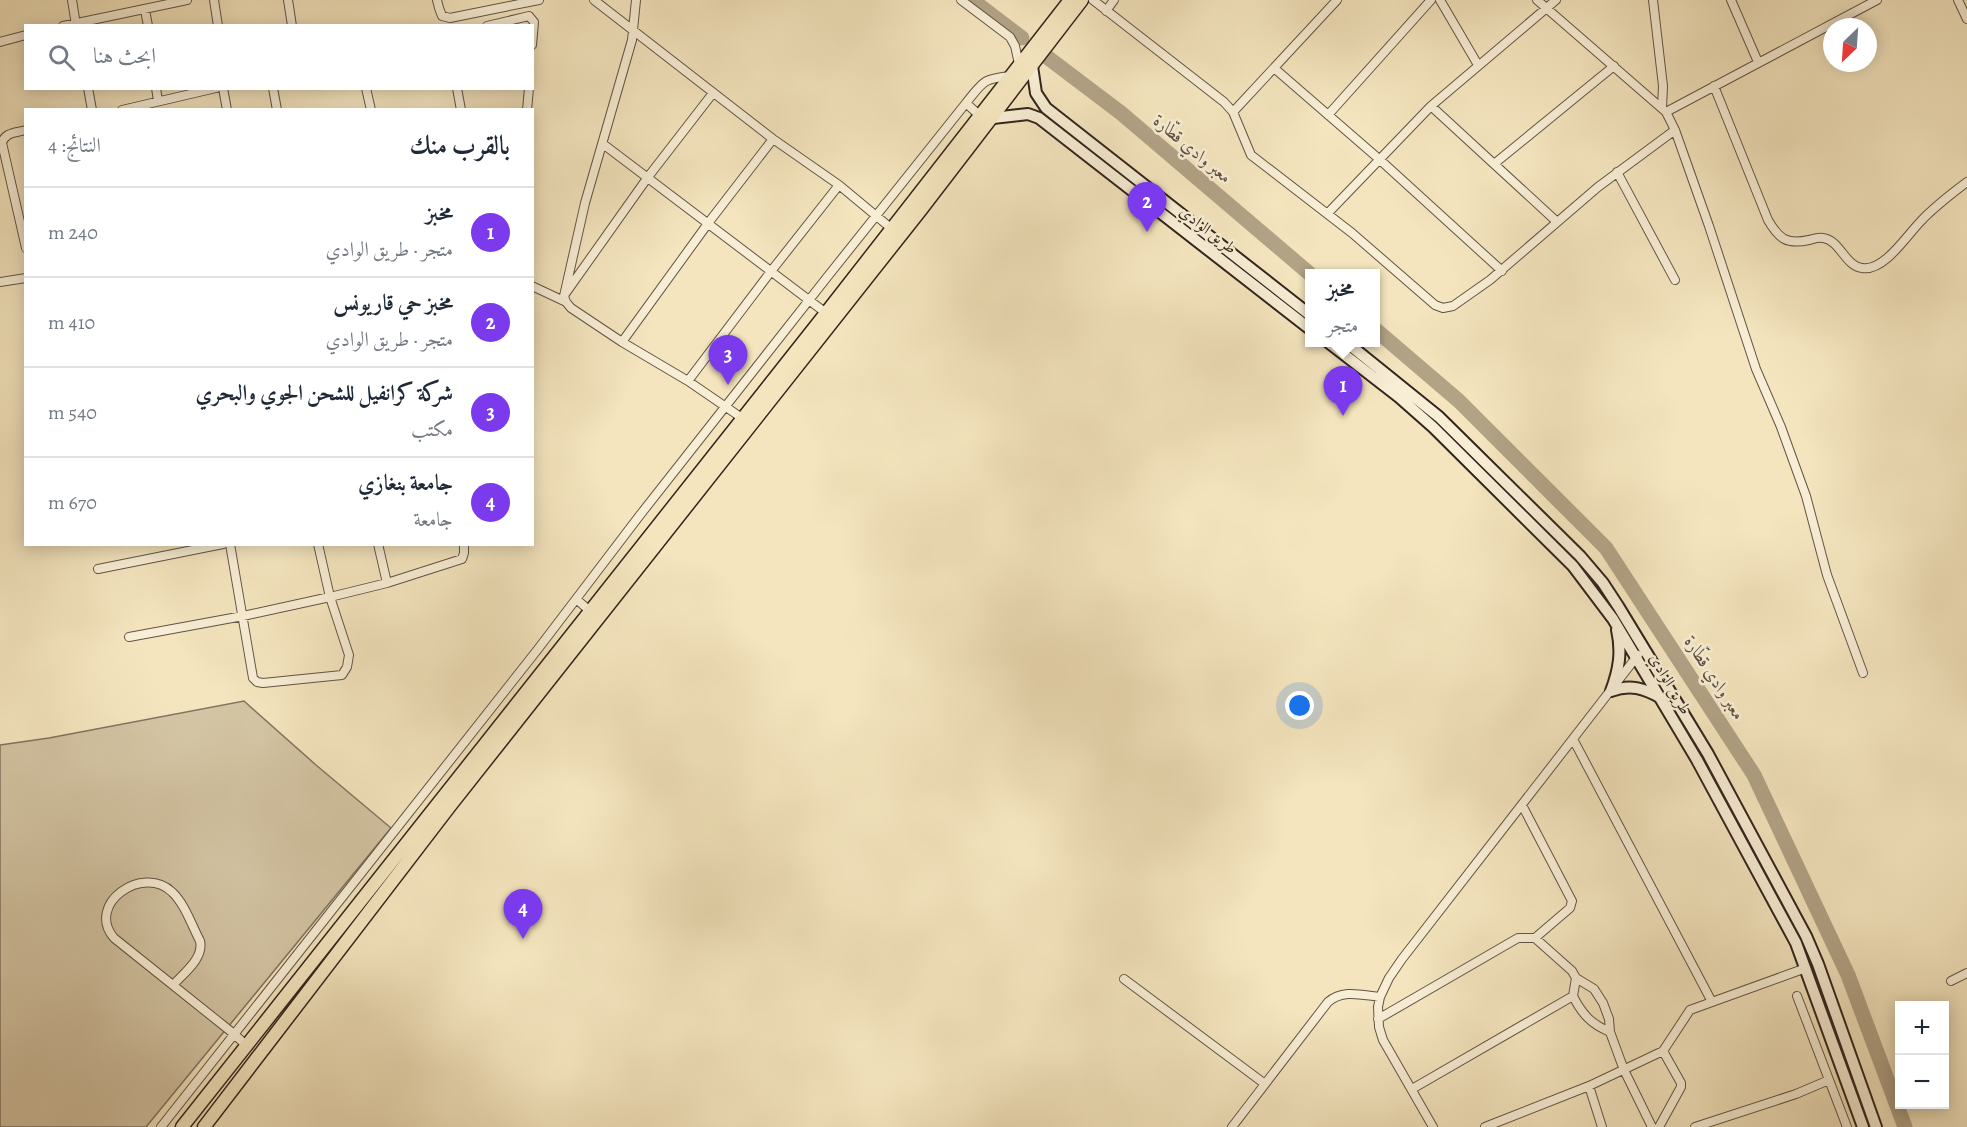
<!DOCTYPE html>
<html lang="ar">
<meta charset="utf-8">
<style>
body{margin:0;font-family:Alegreya,Amiri,serif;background:#f6f6f7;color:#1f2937;direction:rtl}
.controls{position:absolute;right:18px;bottom:18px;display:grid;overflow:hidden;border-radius:0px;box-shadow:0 3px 15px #0003}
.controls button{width:54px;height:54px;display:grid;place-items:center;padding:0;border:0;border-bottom:2px solid #e0e1e3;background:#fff;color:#1f2937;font:30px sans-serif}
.compass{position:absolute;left:1823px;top:18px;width:54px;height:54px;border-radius:50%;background:#fff;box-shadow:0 3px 15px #0003;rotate:205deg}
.you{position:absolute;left:1300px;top:706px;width:21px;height:21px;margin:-15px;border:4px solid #fff;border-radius:50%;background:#1a73e8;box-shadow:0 0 0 9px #1a73e833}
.badge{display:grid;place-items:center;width:39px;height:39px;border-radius:50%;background:#7c3aed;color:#fff;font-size:20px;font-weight:700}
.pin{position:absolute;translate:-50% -50px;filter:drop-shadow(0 2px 3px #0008)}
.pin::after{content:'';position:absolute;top:32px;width:21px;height:18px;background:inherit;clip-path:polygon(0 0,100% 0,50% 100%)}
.popup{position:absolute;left:1305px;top:269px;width:75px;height:78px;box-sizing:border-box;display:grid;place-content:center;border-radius:0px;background:#fff;filter:drop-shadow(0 2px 4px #0005);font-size:20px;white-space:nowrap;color:#747a83}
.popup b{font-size:22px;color:#1f2937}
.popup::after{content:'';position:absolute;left:50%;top:100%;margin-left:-12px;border:12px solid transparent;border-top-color:#fff}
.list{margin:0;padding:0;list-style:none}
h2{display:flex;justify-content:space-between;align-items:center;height:78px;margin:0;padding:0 24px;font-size:26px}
h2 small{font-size:20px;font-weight:400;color:#747a83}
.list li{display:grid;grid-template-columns:39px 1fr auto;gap:18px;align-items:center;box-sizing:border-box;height:90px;padding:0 24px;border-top:2px solid #e0e1e3}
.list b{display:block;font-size:22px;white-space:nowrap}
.list p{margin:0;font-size:20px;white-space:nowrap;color:#747a83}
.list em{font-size:20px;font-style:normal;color:#747a83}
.icon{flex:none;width:33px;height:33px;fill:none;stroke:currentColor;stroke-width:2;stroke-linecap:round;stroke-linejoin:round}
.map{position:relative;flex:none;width:1967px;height:1127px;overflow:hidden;direction:ltr}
.search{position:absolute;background:#fff;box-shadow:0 3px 15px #0003;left:24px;top:24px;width:510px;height:66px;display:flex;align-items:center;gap:15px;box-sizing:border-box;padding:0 21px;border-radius:0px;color:#747a83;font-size:22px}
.panel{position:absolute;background:#fff;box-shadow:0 3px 15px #0003;left:24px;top:108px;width:510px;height:438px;border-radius:0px;direction:rtl}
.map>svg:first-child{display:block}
</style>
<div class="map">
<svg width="1967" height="1127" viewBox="0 0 1967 1127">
<rect width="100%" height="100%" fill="#f4e5be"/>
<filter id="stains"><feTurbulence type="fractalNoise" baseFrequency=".00333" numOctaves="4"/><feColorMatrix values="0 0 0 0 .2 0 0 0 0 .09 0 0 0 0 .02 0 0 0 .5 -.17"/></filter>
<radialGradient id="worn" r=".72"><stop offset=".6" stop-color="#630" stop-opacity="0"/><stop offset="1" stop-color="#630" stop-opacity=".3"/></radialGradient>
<!-- grass -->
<path fill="#d3c4a3" stroke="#827460" stroke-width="1.5" d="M 244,701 L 316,765 L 391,828 L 146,1127 L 0,1127 L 0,745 L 49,738 Z"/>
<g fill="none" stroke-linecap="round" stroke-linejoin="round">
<!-- river -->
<path stroke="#b2a387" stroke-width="15" d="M 972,0 L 1022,38
M 1047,57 L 1121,113 L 1310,274
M 1376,330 L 1459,401 L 1606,548 L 1754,775 L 1848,975 L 1905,1127"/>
<!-- minor casing -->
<g stroke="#625445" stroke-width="10">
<path id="minor" d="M 72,0 L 76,25
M 214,0 L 218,26
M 288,0 L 292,26
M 437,0 L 439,8 L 442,16 L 450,18 L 539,0
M 594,0 L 773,139 L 839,185 L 892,229
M 636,0 L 632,40 L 585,203 L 564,296 L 566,302 L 571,308 L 622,342 L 688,381 L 742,418
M 961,0 L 1010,37 L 1015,46 L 1019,64
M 1093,0 L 1224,102 L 1233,112 L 1251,155 L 1352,233 L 1435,305 L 1443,308 L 1453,306 L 1490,280 L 1598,187 L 1675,130
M 1440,0 L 1478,65
M 1537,0 L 1666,112 L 1877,0
M 1653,0 L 1663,86 L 1662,108
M 1731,0 L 1758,62
M 1958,0 L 1967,19
M 145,10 L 148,26
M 1106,11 L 1114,0
M 63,26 L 187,0
M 487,26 L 529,16 L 534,22 L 532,45
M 0,42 L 26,35
M 1274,68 L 1379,159 L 1502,271
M 1714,86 L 1768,220 C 1779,239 1787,245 1809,240 C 1813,239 1818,237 1823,238 C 1840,240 1845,266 1862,268 C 1884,272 1907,235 1921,221 C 1935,206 1951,194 1967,182
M 88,88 L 92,110
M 156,88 L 158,101
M 223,88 L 227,110
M 273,88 L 277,110
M 366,88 L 371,110
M 457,88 L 461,110
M 966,103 L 979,115
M 1431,106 L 1556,221
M 122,110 L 216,88
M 527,110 L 529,88
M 1233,112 L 1337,0
M 1666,112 L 1675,130 L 1709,226 L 1756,369 L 1781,427 L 1806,496 L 1827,575 L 1863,673
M 1328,115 L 1431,0
M 26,130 C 16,133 5,132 2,143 L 26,248
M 603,144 L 826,313
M 1494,164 L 1614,66
M 1617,172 L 1675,280
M 1328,213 L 1431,106 L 1556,0
M 0,282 L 26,278
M 532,286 L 566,302
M 565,294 L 648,177 L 713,93
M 622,342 L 709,222 L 773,139
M 688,381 L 772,270 L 839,185
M 230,544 L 253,678 L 257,682 L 263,683 L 342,675 L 347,667 L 349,655 L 330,597 L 318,544
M 378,544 L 387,583
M 98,569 L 223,544
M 576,599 L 590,611
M 129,637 L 243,616 L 330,597 L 387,583 L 462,559 L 464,553 L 464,544
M 1573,739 L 1712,1002 L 1806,968
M 1522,805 L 1572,901 L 1570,908 L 1535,938
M 1124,979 L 1265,1084
M 1951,981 L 1967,973
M 173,985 C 184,973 204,958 200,941 C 192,926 185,904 172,892 C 143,864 85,904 114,938 L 234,1034 L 247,1046
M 1573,996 C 1582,1014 1591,1024 1610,1032
M 1797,996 L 1847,1127
M 1378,1019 L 1518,938 L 1535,938 L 1572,971 L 1576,978 L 1594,989 L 1603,1003 L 1609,1019 L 1610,1032 L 1624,1070 L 1652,1127
M 1589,1086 L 1602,1127
M 1412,1089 L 1573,996 L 1576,978
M 161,1127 L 538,649 L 640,515 L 828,276 L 966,103 C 984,81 982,79 1011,76
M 1232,1127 L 1328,1002 C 1343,989 1361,995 1380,997
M 1433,1127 L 1383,1040 L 1379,1027 L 1378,1007 L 1380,997 L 1389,978 L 1402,959 L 1638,655
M 1485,1127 L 1589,1086 L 1663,1051 L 1690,1010 L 1712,1002
M 1659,1127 L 1681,1087 L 1681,1083 L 1663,1051
M 1695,1127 L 1796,1094 L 1829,1080"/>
</g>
<!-- secondary casing -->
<g stroke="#32241d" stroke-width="14">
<path id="secondary" d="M 1032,66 L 1036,93 L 1046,108 L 1310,315
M 993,118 L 1028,114 L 1039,118 L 1310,329
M 1328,342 L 1399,397 L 1433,427 L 1573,566 L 1613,619 L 1697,760 L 1796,943 L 1863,1127
M 1346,342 L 1439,417 L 1580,556 L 1603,583 L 1618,606 L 1708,754 L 1806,936 L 1818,964 L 1876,1127
M 1611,691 C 1619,670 1622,652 1617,630
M 1611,691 C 1630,684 1644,688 1661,698"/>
</g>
<!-- trunk casing -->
<g stroke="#32241d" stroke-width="15">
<path id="trunk" d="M 182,1127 L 826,313 L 1070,0
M 204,1127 L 450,806 L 920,211 L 1082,0"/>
</g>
<!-- minor -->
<use href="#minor" stroke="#f8eed5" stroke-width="8"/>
<!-- secondary -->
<use href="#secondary" stroke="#f8eed5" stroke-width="10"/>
<!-- trunk -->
<use href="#trunk" stroke="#f4e5be" stroke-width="12"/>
</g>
<g text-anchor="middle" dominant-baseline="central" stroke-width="5" stroke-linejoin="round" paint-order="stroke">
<!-- street labels -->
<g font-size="16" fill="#32241d" stroke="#f8eed5">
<text transform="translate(1208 230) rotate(38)">طريق الوادي</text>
<text transform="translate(1670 684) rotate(60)">طريق الوادي</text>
</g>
<!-- water labels -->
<g font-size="18" font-style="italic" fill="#5f5042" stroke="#f8eed5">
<text transform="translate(1193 149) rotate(40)">معبر وادي قطّارة</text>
<text transform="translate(1715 678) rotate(57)">معبر وادي قطّارة</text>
</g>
</g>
<rect width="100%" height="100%" filter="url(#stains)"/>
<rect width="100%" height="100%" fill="url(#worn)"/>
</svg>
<div class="controls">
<button>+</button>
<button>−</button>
</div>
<svg class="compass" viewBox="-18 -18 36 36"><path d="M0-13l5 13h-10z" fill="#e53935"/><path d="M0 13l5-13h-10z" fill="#747a83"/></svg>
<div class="you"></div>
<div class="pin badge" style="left:1343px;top:416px">1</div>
<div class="popup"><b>مخبز</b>متجر</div>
<div class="pin badge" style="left:1147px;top:232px">2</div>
<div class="pin badge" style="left:728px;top:385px">3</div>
<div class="pin badge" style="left:523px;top:939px">4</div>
<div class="search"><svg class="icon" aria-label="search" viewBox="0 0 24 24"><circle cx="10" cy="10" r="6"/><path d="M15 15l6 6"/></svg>ابحث هنا</div>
<section class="panel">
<h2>بالقرب منك<small>النتائج: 4</small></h2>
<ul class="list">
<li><span class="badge">1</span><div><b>مخبز</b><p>متجر · طريق الوادي</p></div><em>240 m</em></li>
<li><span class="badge">2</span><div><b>مخبز حي قاريونس</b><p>متجر · طريق الوادي</p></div><em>410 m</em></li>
<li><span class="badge">3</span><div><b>شركة كرانفيل للشحن الجوي والبحري</b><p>مكتب</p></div><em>540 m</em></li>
<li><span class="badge">4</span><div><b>جامعة بنغازي</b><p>جامعة</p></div><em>670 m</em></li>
</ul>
</section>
</div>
